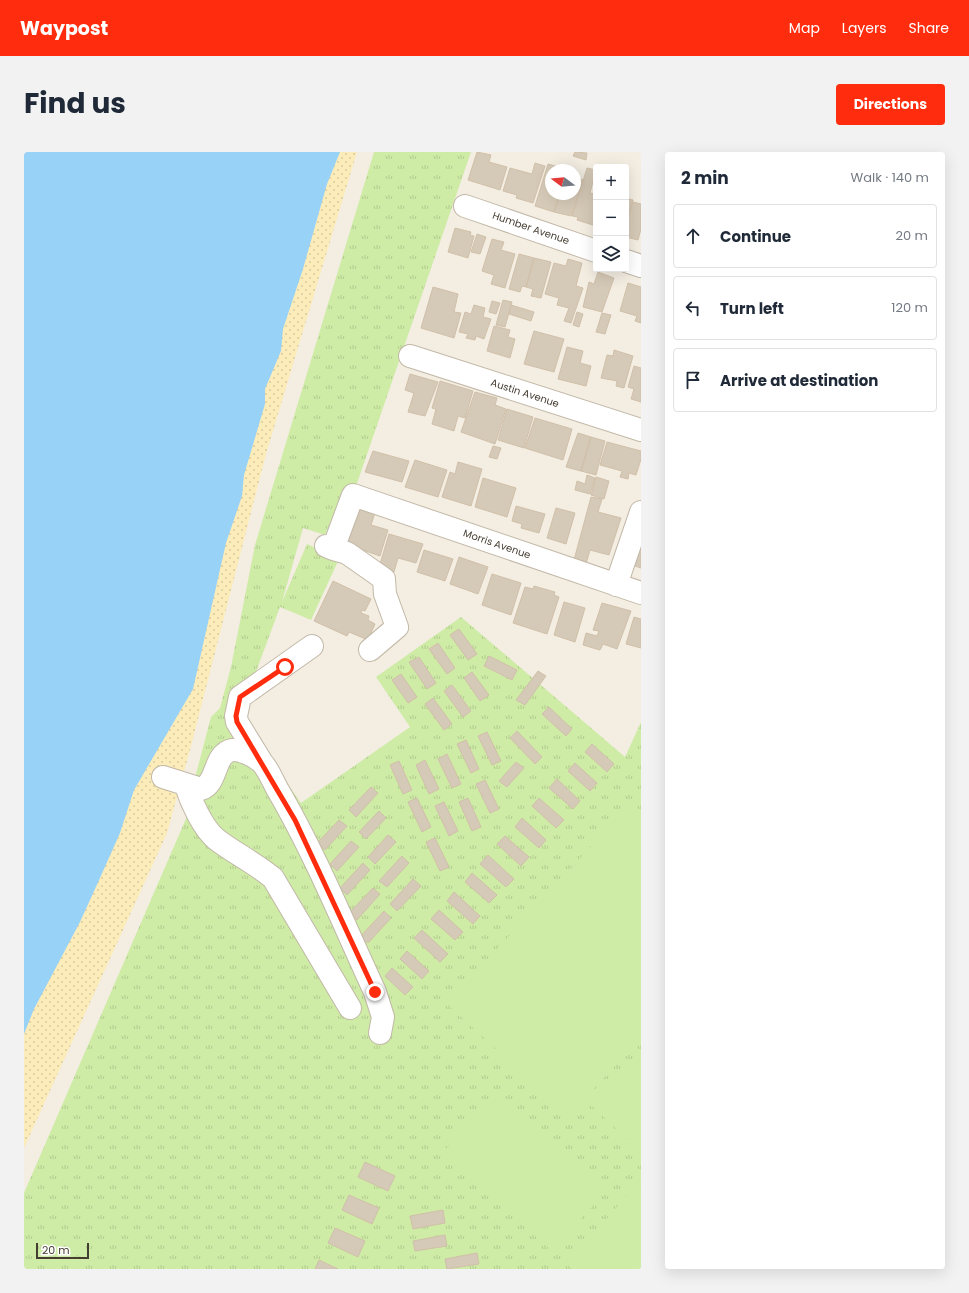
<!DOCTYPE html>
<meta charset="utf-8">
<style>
body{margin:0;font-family:Poppins,sans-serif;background:#f2f2f3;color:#1f2937}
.controls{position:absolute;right:12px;top:12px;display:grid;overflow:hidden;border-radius:4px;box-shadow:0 4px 16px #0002}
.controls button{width:36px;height:36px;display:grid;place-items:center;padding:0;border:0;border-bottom:1px solid #e0e1e3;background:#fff;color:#1f2937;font:20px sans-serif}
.compass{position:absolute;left:521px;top:12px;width:36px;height:36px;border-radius:50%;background:#fff;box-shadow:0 4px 16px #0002;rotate:286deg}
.scale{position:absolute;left:12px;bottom:10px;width:53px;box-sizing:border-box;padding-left:4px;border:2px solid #453d32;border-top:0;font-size:11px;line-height:14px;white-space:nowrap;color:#453d32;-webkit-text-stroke:3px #fff;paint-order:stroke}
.stop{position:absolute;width:12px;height:12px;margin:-9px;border:3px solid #ff2c0d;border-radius:50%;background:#fff}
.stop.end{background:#ff2c0d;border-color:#fff;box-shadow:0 1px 4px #0008}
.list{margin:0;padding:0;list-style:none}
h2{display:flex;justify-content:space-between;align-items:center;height:52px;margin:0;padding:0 16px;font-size:17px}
h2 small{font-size:13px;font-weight:400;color:#747a83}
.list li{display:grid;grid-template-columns:26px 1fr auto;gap:12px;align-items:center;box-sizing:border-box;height:64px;margin:0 8px 8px;padding:0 8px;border:1px solid #e0e1e3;border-radius:4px}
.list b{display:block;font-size:15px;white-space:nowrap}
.list em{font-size:13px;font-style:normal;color:#747a83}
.icon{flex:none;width:22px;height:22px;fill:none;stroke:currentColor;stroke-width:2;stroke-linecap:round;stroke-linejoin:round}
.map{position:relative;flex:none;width:617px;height:1117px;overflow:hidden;border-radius:4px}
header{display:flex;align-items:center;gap:24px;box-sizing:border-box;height:56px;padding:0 20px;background:#ff2c0d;color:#fff}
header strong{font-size:19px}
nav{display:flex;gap:22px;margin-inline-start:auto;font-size:14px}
.intro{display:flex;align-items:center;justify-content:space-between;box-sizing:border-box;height:96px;padding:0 24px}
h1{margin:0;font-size:28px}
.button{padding:10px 18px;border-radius:4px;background:#ff2c0d;color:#fff;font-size:14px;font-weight:700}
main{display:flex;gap:24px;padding:0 24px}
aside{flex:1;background:#fff;border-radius:4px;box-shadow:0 4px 16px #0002}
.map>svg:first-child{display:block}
</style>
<header>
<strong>Waypost</strong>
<nav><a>Map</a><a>Layers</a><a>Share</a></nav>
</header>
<div class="intro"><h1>Find us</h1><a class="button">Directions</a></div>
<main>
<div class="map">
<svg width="617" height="1117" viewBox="0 0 617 1117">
<defs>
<pattern id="grass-tufts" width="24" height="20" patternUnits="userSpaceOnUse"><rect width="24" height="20" fill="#ceeca6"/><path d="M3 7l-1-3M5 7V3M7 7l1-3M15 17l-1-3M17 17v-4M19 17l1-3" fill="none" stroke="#b2cb8f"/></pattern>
<pattern id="sand-dots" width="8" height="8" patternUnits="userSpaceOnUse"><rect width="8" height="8" fill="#fcecb9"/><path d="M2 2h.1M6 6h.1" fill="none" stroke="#d9cba0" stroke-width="1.8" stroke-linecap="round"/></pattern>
</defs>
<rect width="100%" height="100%" fill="#f3ede2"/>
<!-- grass -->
<path fill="url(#grass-tufts)" d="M 350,0 L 447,0 L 329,343 L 316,348 L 301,383 L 279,376 L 258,450 L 283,392 L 315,407 L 287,468 L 256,455 L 233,517 L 219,569 L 277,651 L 386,575 L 352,525 L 437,465 L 601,605 L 617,570 L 617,1117 L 0,1117 L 0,1041 L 164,662 L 177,637 L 222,593 L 179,626 L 171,626 L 187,565 L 196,556 L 207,515 L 231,393 Z"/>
<!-- sand -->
<path fill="url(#sand-dots)" d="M 240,0 L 333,0 L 242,302 L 166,598 L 143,681 L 0,996 L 0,673 Z"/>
<!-- pitch -->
<path fill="#ceeca6" d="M 602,656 L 617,670 L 617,885 L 545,964 L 423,852 Z
M 617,898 L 617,1000 L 567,953 Z
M 471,942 L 581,1040 L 528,1099 L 418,1001 Z
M 614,1031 L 617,1034 L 617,1117 L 548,1117 L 543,1112 Z"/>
<!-- water -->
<path fill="#98d2f7" d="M 0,0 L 316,0 L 303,32 L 279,117 L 259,177 L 257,199 L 241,237 L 241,252 L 220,323 L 218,344 L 202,391 L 169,537 L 110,638 L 96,681 L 76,726 L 56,770 L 10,857 L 0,882 Z"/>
<!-- building -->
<path fill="#d5c9b7" stroke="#d1c0a9" d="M 453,0 L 467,3 L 465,10 L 483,15 L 476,38 L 444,28 Z
M 551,0 L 563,1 L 562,8 L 549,4 Z
M 511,11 L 521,14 L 509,51 L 492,46 L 493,43 L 479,39 L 486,16 L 508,22 Z
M 524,12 L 535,15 L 534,18 L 527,18 L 527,42 L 536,42 L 530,60 L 511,54 Z
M 563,16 L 572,18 L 566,41 L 572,42 L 572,74 L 553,68 L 554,65 L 548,64 Z
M 551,25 L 559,28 L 547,64 L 530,60 L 536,42 L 551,42 Z
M 602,46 L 609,48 L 602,70 Z
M 609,50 L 617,52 L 617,77 L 614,88 L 602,85 L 605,75 L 602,74 Z
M 431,76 L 447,80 L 446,83 L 450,84 L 444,106 L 424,100 Z
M 453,82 L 462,85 L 456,102 L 447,100 Z
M 468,87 L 480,90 L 477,98 L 491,102 L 481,136 L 467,132 L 470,123 L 458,119 Z
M 495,102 L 510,106 L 502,135 L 498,134 L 496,140 L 485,137 Z
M 510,106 L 527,110 L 517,146 L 507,144 L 509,137 L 502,135 Z
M 544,107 L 558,111 L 552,134 L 559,136 L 547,171 L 540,169 L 545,156 L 533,153 L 535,146 L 521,142 L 530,111 L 542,114 Z
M 574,120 L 590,126 L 578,160 L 559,155 L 565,130 L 570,132 Z
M 604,131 L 617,135 L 617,171 L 611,169 L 613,164 L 596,159 Z
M 409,135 L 434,142 L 430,160 L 437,161 L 430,186 L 397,176 Z
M 479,148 L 488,150 L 481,175 L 472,173 Z
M 468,149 L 476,151 L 472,162 L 465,160 Z
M 450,153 L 461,156 L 459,165 L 467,167 L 460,187 L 452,184 L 451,188 L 442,186 L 444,182 L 435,180 L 441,160 L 447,162 Z
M 487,153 L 510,160 L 507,169 L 485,162 Z
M 553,160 L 559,162 L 555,175 L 549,173 Z
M 578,161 L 587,163 L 581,182 L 572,180 Z
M 470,174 L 486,178 L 484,185 L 491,187 L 486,206 L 463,199 Z
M 510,179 L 540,187 L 530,220 L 500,212 Z
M 543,195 L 559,199 L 556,211 L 567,214 L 562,234 L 534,227 Z
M 590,198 L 609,204 L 600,236 L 592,234 L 593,229 L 577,226 L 583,203 L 589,204 Z
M 610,214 L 617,216 L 617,250 L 607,247 L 610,237 L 604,235 Z
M 386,222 L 414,230 L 401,264 L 384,260 L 390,241 L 381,238 Z
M 416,229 L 449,239 L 441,266 L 434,264 L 430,279 L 408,272 L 412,257 L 408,256 Z
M 451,240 L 473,246 L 471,253 L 482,257 L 471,292 L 437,280 Z
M 483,257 L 509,265 L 500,296 L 474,288 Z
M 511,266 L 548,277 L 539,308 L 501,296 Z
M 554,281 L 567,285 L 557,319 L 542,315 Z
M 567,285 L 581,289 L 572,323 L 557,319 Z
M 583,290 L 617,299 L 617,307 L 612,323 L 605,321 L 604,327 L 596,325 L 598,319 L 576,313 Z
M 469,294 L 477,296 L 473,307 L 465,305 Z
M 349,299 L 385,309 L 378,330 L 341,320 Z
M 391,308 L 423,318 L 414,345 L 381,335 Z
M 434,310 L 458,317 L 447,354 L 418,345 L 426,320 L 431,322 Z
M 563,323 L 571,326 L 566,342 L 551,338 L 553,329 L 561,332 Z
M 572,325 L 585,329 L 580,347 L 567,343 Z
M 459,326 L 492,336 L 483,365 L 451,355 Z
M 567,345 L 578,347 L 574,360 L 597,366 L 585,403 L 566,398 L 562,412 L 550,408 Z
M 492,354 L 521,362 L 515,381 L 497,376 L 498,372 L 488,369 Z
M 331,355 L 351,361 L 347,373 L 364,378 L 356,404 L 319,391 Z
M 532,356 L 551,361 L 542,392 L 523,386 Z
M 365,382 L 399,392 L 392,411 L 374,406 L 370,420 L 356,412 Z
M 617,389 L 617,416 L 611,414 Z
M 400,398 L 429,407 L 421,429 L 393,420 Z
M 435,405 L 464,415 L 454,442 L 426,432 Z
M 468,422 L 497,431 L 487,463 L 458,453 Z
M 309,429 L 347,447 L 341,459 L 338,458 L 337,461 L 345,464 L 344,468 L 351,472 L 344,488 L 325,480 L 323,484 L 290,469 Z
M 510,434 L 531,440 L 530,443 L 535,445 L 523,482 L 489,471 L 501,435 L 509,437 Z
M 540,450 L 561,456 L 551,490 L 530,483 Z
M 578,451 L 607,459 L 593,497 L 579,492 L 576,498 L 559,493 L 562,481 L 573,484 L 575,479 L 569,478 Z
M 610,465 L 617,467 L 617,496 L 602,492 Z
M 435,477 L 453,502 L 444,508 L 426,483 Z
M 414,491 L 431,516 L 423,522 L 405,497 Z
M 465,504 L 493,518 L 488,528 L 460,514 Z
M 395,505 L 412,531 L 403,537 L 385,510 Z
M 514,519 L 522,524 L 501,553 L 492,548 Z
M 448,520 L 465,543 L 456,549 L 440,526 Z
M 377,522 L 393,545 L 384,551 L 368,528 Z
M 428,533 L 447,559 L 439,565 L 420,539 Z
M 409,546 L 428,572 L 420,578 L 401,552 Z
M 525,555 L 548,577 L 542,584 L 518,562 Z
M 493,579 L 518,605 L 511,612 L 486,586 Z
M 463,580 L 477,609 L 468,613 L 454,584 Z
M 442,588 L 455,617 L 447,621 L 433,592 Z
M 568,592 L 590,612 L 583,620 L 561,600 Z
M 423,602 L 437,632 L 428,636 L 414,607 Z
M 401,608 L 415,637 L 405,642 L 392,613 Z
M 375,609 L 388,638 L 379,642 L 366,613 Z
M 492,610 L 500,616 L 483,635 L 475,629 Z
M 551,611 L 573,631 L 566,639 L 544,619 Z
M 533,627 L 556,649 L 549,657 L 525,636 Z
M 461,628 L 475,657 L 466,661 L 452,632 Z
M 347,635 L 354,641 L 332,665 L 325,658 Z
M 393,646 L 407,675 L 398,680 L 384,650 Z
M 444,646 L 457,675 L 448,679 L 435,650 Z
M 515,646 L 540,668 L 532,676 L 508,654 Z
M 420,650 L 434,679 L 425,684 L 411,654 Z
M 355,659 L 362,666 L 342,687 L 335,680 Z
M 498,666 L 522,688 L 515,696 L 491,675 Z
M 315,668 L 323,674 L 301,698 L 293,691 Z
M 364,683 L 372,690 L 351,712 L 344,705 Z
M 481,684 L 505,705 L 497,714 L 473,692 Z
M 411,686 L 425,715 L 416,719 L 402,690 Z
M 327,689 L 335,695 L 313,719 L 306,712 Z
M 464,703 L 490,727 L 482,735 L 456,712 Z
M 378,704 L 385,711 L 363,735 L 355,729 Z
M 339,711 L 346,718 L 323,743 L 316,736 Z
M 448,721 L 473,743 L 465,751 L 441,730 Z
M 389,727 L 397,734 L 373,759 L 366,752 Z
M 349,736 L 356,742 L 333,768 L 325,761 Z
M 430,740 L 456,764 L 449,772 L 423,749 Z
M 415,758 L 439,780 L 431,788 L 407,767 Z
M 360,759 L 367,766 L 344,791 L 336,785 Z
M 398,778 L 424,802 L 416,810 L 390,786 Z
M 383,799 L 405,819 L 398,827 L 376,807 Z
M 368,816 L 389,835 L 381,843 L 361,824 Z
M 341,1010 L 371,1024 L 364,1039 L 334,1025 Z
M 325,1043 L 355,1056 L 348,1072 L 318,1058 Z
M 419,1058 L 421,1071 L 389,1077 L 386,1064 Z
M 311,1076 L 341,1089 L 334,1105 L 304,1091 Z
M 421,1083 L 423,1094 L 391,1099 L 389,1089 Z
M 453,1101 L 455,1112 L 423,1117 L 421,1107 Z
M 295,1108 L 314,1117 L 291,1117 Z"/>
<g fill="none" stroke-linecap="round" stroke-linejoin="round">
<!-- minor casing -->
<g stroke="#c2b8a7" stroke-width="24">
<path id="minor" d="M 441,54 L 572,99
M 602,109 L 617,114
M 386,204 L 617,278
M 302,394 L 309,397 L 329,343 L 617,441
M 309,397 L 323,401 L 360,427 L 361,442 L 373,475 L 346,498
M 592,433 L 617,360
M 237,609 L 213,570 L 212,564 L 216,545 L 288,494
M 139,625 L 177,637 C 194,632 189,602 208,598 C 216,597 230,604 236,609 C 243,614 250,632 255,640 C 292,704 320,773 351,840 L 359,865 L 356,881
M 162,634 C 167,650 179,676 192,687 C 210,701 231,711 249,726 L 326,856"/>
</g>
<!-- minor -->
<use href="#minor" stroke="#fff" stroke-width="22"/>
</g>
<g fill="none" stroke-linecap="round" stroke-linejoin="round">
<!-- route -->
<path stroke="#ff2c0d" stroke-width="5" d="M 261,515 L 216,545 L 212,564 L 213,570 L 271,668 L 351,840"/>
</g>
<g text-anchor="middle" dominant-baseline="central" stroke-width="3" stroke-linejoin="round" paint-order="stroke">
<!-- street labels -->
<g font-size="10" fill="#453d32" stroke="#fff">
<text transform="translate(507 76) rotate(19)">Humber Avenue</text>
<text transform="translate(501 241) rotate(18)">Austin Avenue</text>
<text transform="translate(473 392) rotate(19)">Morris Avenue</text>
</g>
</g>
</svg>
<div class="controls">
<button>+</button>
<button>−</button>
<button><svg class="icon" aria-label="layers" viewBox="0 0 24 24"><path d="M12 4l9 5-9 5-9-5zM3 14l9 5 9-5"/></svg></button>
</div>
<svg class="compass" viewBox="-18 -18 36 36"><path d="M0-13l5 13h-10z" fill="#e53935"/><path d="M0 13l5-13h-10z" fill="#747a83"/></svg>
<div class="scale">20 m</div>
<div class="stop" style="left:261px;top:515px"></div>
<div class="stop end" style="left:351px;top:840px"></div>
</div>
<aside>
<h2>2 min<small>Walk · 140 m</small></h2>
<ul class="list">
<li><svg class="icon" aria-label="ahead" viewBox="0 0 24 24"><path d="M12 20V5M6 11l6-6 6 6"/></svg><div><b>Continue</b></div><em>20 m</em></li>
<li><svg class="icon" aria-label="left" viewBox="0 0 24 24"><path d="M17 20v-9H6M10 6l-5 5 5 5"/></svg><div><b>Turn left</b></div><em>120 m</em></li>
<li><svg class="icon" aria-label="arrive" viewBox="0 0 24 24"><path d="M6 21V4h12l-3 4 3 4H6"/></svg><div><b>Arrive at destination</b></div></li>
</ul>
</aside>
</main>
